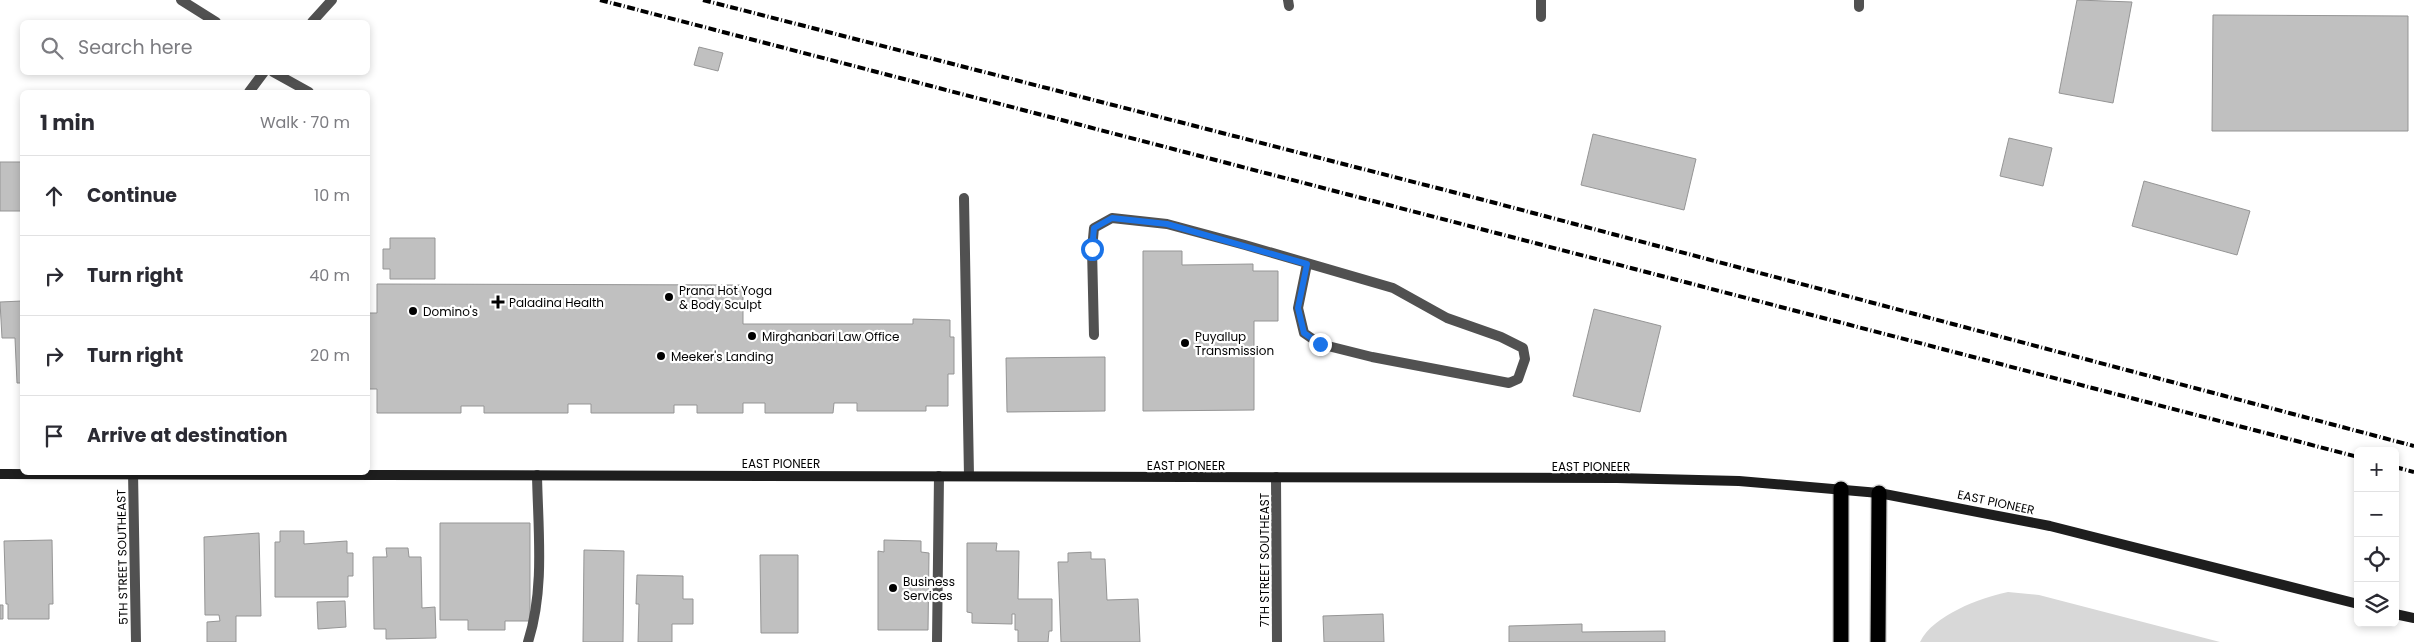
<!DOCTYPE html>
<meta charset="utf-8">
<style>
body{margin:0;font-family:Poppins,sans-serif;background:#f7f7f7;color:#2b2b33}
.controls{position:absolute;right:15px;bottom:15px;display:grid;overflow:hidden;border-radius:8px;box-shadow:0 2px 8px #0003}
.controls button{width:45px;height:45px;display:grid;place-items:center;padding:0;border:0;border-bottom:1px solid #e1e1e2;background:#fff;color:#2b2b33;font:25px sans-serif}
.stop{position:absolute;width:15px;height:15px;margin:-11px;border:4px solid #1a73e8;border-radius:50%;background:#fff}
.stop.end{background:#1a73e8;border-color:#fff;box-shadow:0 1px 5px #0008}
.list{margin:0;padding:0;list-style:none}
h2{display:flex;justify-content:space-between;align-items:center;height:65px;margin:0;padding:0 20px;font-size:21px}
h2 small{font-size:16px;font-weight:400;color:#7c7c81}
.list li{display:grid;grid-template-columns:32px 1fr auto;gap:15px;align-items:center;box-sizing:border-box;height:80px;padding:0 20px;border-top:1px solid #e1e1e2}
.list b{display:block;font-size:19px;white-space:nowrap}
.list em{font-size:16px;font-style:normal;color:#7c7c81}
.icon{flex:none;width:28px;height:28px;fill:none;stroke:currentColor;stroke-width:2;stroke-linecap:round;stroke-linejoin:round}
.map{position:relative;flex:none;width:2414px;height:642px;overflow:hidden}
.search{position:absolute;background:#fff;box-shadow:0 2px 8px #0003;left:20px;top:20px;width:350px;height:55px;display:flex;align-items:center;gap:12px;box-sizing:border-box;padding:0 18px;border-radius:8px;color:#7c7c81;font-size:19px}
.panel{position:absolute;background:#fff;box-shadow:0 2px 8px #0003;left:20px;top:90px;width:350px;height:385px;border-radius:8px}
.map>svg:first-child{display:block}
</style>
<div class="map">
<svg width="2414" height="642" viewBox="0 0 2414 642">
<rect width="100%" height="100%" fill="#fff"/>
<!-- green -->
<path fill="#d8d8d8" d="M 2008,592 L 2039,595 L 2220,642 L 1920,642 C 1933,615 1980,598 2008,592 Z"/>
<!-- building -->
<path fill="#c0c0c0" stroke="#959595" d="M 2077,0 L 2132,2 L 2113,103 L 2059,93 Z
M 2213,15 L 2408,16 L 2408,131 L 2212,131 Z
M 699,47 L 723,53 L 718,71 L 694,65 Z
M 1593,134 L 1696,159 L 1684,210 L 1581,185 Z
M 2009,138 L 2052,148 L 2043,186 L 2000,176 Z
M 0,162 L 22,162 L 22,211 L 0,211 Z
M 2144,181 L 2250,211 L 2237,255 L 2132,226 Z
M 390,238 L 435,238 L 435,279 L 390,279 L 390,269 L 383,269 L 383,249 L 390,249 Z
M 1143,251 L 1182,251 L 1182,265 L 1253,264 L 1253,271 L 1278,271 L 1278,321 L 1254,321 L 1254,410 L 1143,411 Z
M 377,284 L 743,285 L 743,324 L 913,324 L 913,319 L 950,320 L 950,337 L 954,337 L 954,374 L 948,374 L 948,406 L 926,406 L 926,411 L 857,411 L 857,403 L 834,403 L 833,413 L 765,413 L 765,403 L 743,403 L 743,413 L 697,413 L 697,405 L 674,405 L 674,413 L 591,413 L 591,404 L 568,404 L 568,413 L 484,413 L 484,406 L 461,406 L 461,413 L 377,413 L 377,389 L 368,389 L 368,313 L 377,313 Z
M 22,301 L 22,394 L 21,394 L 21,383 L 17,383 L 15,338 L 2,338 L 0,302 Z
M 1594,309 L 1661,326 L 1640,412 L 1573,396 Z
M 1105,357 L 1105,411 L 1007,412 L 1006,358 Z
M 440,523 L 530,523 L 530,621 L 505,621 L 505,630 L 468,630 L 468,620 L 440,620 Z
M 280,531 L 304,531 L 304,544 L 347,541 L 347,553 L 353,553 L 353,576 L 348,576 L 348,597 L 275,597 L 275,542 L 280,542 Z
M 259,533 L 261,616 L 236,616 L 236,642 L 207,642 L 207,622 L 220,621 L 219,615 L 205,615 L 204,537 Z
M 52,540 L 53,604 L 49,604 L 49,619 L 8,619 L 8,604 L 6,604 L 4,541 Z
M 884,540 L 921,541 L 921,552 L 929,553 L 928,630 L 878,630 L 878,551 L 884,552 Z
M 967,543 L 997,543 L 996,551 L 1019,551 L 1018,599 L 1052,599 L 1052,631 L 1049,631 L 1048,642 L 1018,642 L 1018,630 L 1015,630 L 1015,614 L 1012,614 L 1012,624 L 972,623 L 972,613 L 967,612 Z
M 386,548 L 408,548 L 409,557 L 421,557 L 422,608 L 435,607 L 436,638 L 386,639 L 386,629 L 374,629 L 373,557 L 387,557 Z
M 584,550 L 624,551 L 623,642 L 583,642 Z
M 1091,552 L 1091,559 L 1105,559 L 1107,600 L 1138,599 L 1140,642 L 1061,642 L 1058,562 L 1068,562 L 1068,553 Z
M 760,555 L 798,555 L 798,633 L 761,633 Z
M 637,575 L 683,576 L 683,599 L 693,599 L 693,624 L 672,624 L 672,642 L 638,642 L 639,604 L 636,604 Z
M 345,601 L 346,627 L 318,629 L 317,602 Z
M 0,605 L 3,605 L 3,619 L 0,619 Z
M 1383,614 L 1384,642 L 1324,642 L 1323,616 Z
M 1582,624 L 1582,632 L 1665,631 L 1665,642 L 1509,642 L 1509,626 Z"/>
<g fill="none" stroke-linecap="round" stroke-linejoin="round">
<!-- highway casing -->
<g stroke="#dbdbdb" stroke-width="18">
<path id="highway" d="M 1841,642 L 1841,489
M 1878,642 L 1879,493"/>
</g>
<!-- lane -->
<path stroke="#515151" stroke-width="10" d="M 1541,0 L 1541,17
M 273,72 L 309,92
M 964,198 L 969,476
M 1094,335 L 1092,249 L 1094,228 L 1112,218 L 1167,224 L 1245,245 L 1393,288 L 1447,318 L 1501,337 L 1523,348 L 1525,359 L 1518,379 L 1509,383 L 1372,357 L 1320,344 L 1304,333 L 1298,308 L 1307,264
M 528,642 C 545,589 538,530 537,475
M 937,642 L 939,476"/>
<!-- street -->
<path stroke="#515151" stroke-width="10" d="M 181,0 L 216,22
M 1288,0 L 1289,6
M 1859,0 L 1859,7
M 312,22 L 332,0
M 249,92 L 264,72
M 133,472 L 136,642
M 1276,477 L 1277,642"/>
<!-- secondary -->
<path stroke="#1e1e1e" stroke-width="10" d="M 0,474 L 1617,478 L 1739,481 L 1879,493 L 2050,526 L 2358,604
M 2395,614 L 2414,618"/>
<!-- highway -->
<use href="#highway" stroke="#000" stroke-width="15"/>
<!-- rail -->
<path stroke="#000" stroke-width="4" stroke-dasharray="8 2.5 1 2.5" stroke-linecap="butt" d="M 600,0 L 2358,457
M 703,0 L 1484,200 L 2414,446
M 2395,467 L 2414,472"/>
</g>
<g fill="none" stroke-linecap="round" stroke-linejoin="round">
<!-- route -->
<path stroke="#1a73e8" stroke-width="6" d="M 1092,249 L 1094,228 L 1112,218 L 1167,224 L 1307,264 L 1298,308 L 1304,333 L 1320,344"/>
</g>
<!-- markers -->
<g fill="#000" stroke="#fff" stroke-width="2">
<circle cx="669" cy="297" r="5"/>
<path d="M495.5 294.5h5v5h5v5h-5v5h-5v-5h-5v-5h5z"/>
<circle cx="413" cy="311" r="5"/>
<circle cx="752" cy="336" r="5"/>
<circle cx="1185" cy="343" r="5"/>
<circle cx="661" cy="356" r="5"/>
<circle cx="893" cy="588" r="5"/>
</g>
<g text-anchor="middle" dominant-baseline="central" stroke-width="4.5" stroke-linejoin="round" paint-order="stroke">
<!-- poi labels -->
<g font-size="12" fill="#000" stroke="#fff" text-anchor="start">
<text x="679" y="290">Prana Hot Yoga<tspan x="679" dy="14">&amp; Body Sculpt</tspan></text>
<text x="509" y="302">Paladina Health</text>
<text x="423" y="311">Domino's</text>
<text x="762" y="336">Mirghanbari Law Office</text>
<text x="1195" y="336">Puyallup<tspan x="1195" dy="14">Transmission</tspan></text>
<text x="671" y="356">Meeker's Landing</text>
<text x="903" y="581">Business<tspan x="903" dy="14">Services</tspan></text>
</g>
<!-- street labels -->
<g font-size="12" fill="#000" stroke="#fff">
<text x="781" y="463">EAST PIONEER</text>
<text x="1186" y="465">EAST PIONEER</text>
<text x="1591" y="466">EAST PIONEER</text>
<text transform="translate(1996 502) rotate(12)">EAST PIONEER</text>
<text transform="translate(122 557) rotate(-91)">5TH STREET SOUTHEAST</text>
<text transform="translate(1264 560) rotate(-90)">7TH STREET SOUTHEAST</text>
</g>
</g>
</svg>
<div class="controls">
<button>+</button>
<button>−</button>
<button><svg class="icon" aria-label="locate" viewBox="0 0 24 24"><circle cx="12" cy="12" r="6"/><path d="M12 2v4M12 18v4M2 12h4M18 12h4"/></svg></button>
<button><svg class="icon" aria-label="layers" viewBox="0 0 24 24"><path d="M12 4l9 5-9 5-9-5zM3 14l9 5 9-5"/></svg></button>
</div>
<div class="stop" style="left:1092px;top:249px"></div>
<div class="stop end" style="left:1320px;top:344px"></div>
<div class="search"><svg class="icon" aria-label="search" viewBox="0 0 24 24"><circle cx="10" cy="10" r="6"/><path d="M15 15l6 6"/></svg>Search here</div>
<section class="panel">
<h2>1 min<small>Walk · 70 m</small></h2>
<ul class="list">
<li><svg class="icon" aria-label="ahead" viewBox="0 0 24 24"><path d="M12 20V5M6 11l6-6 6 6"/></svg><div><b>Continue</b></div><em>10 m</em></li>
<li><svg class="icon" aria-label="right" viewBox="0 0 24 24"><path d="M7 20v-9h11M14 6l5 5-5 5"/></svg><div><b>Turn right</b></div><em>40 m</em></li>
<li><svg class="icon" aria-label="right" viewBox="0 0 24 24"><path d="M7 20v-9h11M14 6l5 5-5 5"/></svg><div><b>Turn right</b></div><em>20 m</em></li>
<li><svg class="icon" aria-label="arrive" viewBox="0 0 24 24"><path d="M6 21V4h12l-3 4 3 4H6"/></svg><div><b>Arrive at destination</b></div></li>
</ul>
</section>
</div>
